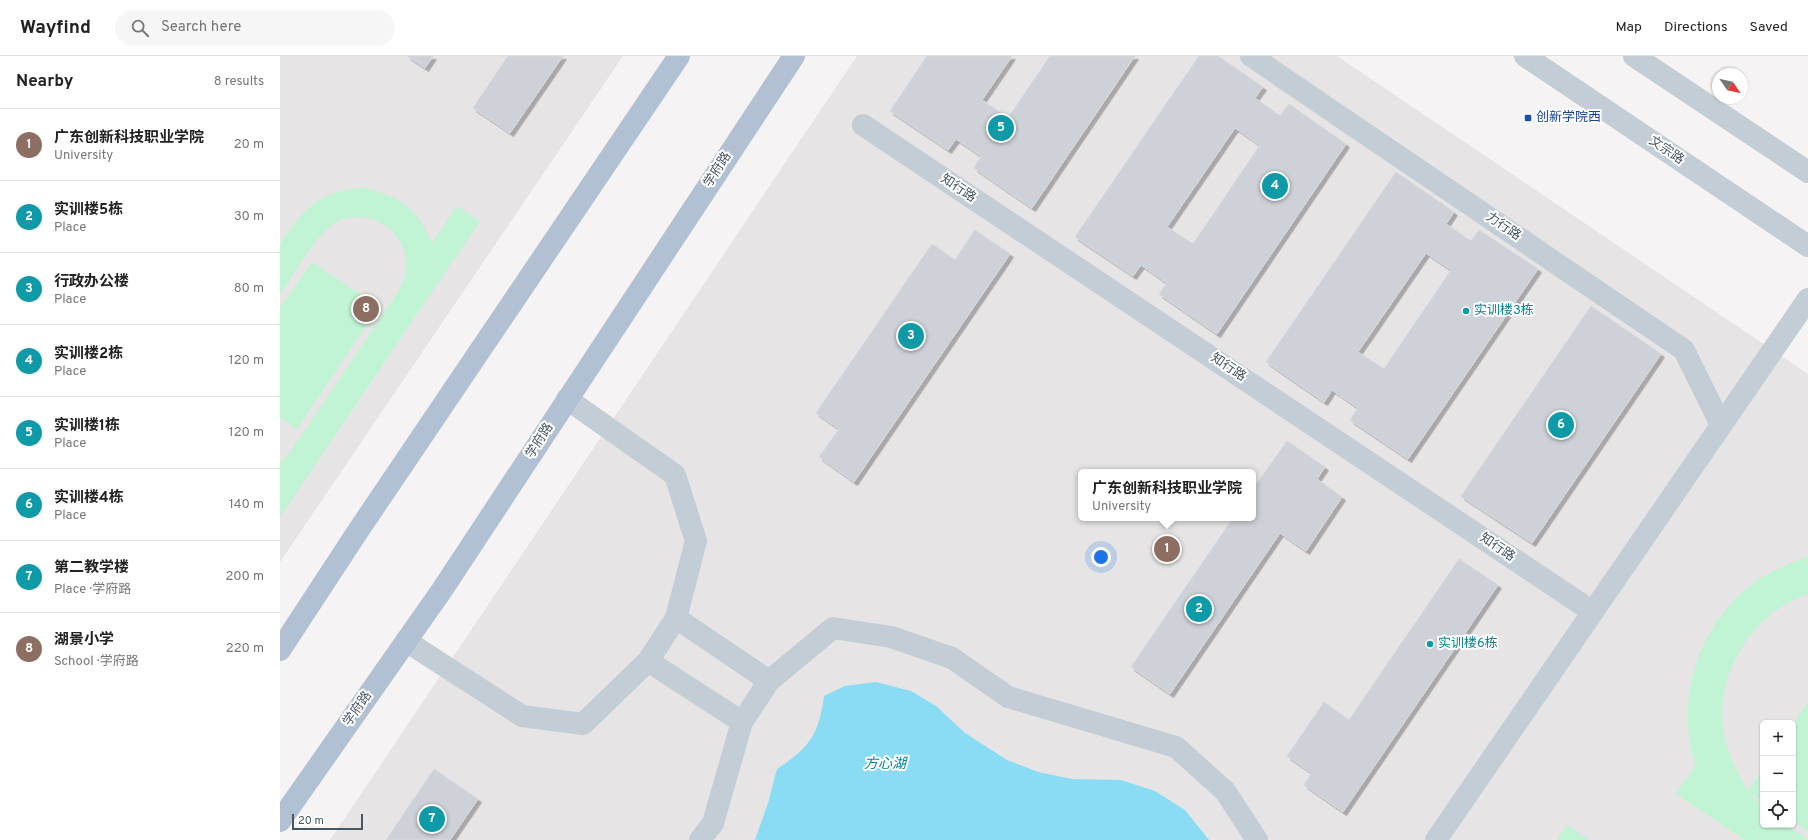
<!DOCTYPE html>
<meta charset="utf-8">
<style>
body{margin:0;font-family:Overpass,"Noto Sans SC",sans-serif;background:#f6f6f6;color:#222}
.controls{position:absolute;right:12px;bottom:12px;display:grid;overflow:hidden;border-radius:6px;box-shadow:0 1px 3px #0004}
.controls button{width:36px;height:36px;display:grid;place-items:center;padding:0;border:0;border-bottom:1px solid #e0e0e0;background:#fff;color:#222;font:20px sans-serif}
.compass{position:absolute;left:1432px;top:12px;width:36px;height:36px;border-radius:50%;background:#fff;box-shadow:0 1px 3px #0004;rotate:124deg}
.scale{position:absolute;left:12px;bottom:10px;width:71px;box-sizing:border-box;padding-left:4px;border:2px solid #485662;border-top:0;font-size:11px;line-height:14px;white-space:nowrap;color:#485662;-webkit-text-stroke:3px #fff;paint-order:stroke}
.you{position:absolute;left:821px;top:501px;width:14px;height:14px;margin:-10px;border:3px solid #fff;border-radius:50%;background:#1a73e8;box-shadow:0 0 0 6px #1a73e833}
.badge{display:grid;place-items:center;width:26px;height:26px;border-radius:50%;background:#0c6ff5;color:#fff;font-size:13px;font-weight:700}
.pin{position:absolute;translate:-50% -50%;border:2px solid #fff;box-shadow:0 1px 4px #0006}
.popup{position:absolute;left:798px;top:413px;width:178px;height:52px;box-sizing:border-box;display:grid;place-content:center;border-radius:6px;background:#fff;filter:drop-shadow(0 1px 3px #0005);font-size:13px;white-space:nowrap;color:#767676}
.popup b{font-size:15px;color:#222}
.popup::after{content:'';position:absolute;left:50%;top:100%;margin-left:-8px;border:8px solid transparent;border-top-color:#fff}
.list{margin:0;padding:0;list-style:none}
h2{display:flex;justify-content:space-between;align-items:center;height:52px;margin:0;padding:0 16px;font-size:17px}
h2 small{font-size:13px;font-weight:400;color:#767676}
.list li{display:grid;grid-template-columns:26px 1fr auto;gap:12px;align-items:center;box-sizing:border-box;height:72px;padding:0 16px;border-top:1px solid #e0e0e0}
.list b{display:block;font-size:15px;white-space:nowrap}
.list p{margin:0;font-size:13px;white-space:nowrap;color:#767676}
.list em{font-size:13px;font-style:normal;color:#767676}
.icon{flex:none;width:22px;height:22px;fill:none;stroke:currentColor;stroke-width:2;stroke-linecap:round;stroke-linejoin:round}
.map{position:relative;flex:none;width:1528px;height:784px;overflow:hidden}
header{display:flex;align-items:center;gap:24px;box-sizing:border-box;height:56px;padding:0 20px;background:#fff;border-bottom:1px solid #e0e0e0}
header strong{font-size:19px}
nav{display:flex;gap:22px;margin-inline-start:auto;font-size:14px}
.search{width:280px;height:36px;background:#f6f6f6;display:flex;align-items:center;gap:10px;box-sizing:border-box;padding:0 14px;border-radius:22px;color:#767676;font-size:15px}
main{display:flex}
aside{flex:1;background:#fff}
.map>svg:first-child{display:block}
</style>
<header>
<strong>Wayfind</strong>
<div class="search"><svg class="icon" aria-label="search" viewBox="0 0 24 24"><circle cx="10" cy="10" r="6"/><path d="M15 15l6 6"/></svg>Search here</div>
<nav><a>Map</a><a>Directions</a><a>Saved</a></nav>
</header>
<main>
<aside>
<h2>Nearby<small>8 results</small></h2>
<ul class="list">
<li><span class="badge" style="background:#8d6e63">1</span><div><b>广东创新科技职业学院</b><p>University</p></div><em>20 m</em></li>
<li><span class="badge" style="background:#0f9aa8">2</span><div><b>实训楼5栋</b><p>Place</p></div><em>30 m</em></li>
<li><span class="badge" style="background:#0f9aa8">3</span><div><b>行政办公楼</b><p>Place</p></div><em>80 m</em></li>
<li><span class="badge" style="background:#0f9aa8">4</span><div><b>实训楼2栋</b><p>Place</p></div><em>120 m</em></li>
<li><span class="badge" style="background:#0f9aa8">5</span><div><b>实训楼1栋</b><p>Place</p></div><em>120 m</em></li>
<li><span class="badge" style="background:#0f9aa8">6</span><div><b>实训楼4栋</b><p>Place</p></div><em>140 m</em></li>
<li><span class="badge" style="background:#0f9aa8">7</span><div><b>第二教学楼</b><p>Place · 学府路</p></div><em>200 m</em></li>
<li><span class="badge" style="background:#8d6e63">8</span><div><b>湖景小学</b><p>School · 学府路</p></div><em>220 m</em></li>
</ul>
</aside>
<div class="map">
<svg width="1528" height="784" viewBox="0 0 1528 784">
<defs>
<filter id="shadow"><feDropShadow dx="3.5" dy="3.5" stdDeviation="0" flood-color="#0004"/></filter>
</defs>
<rect width="100%" height="100%" fill="#f5f3f3"/>
<!-- education -->
<path fill="#e6e4e4" fill-rule="evenodd" d="M 0,0 L 343,0 L 0,506 Z
M 577,0 L 1057,0 L 1528,318 L 1528,784 L 50,784 ZM 801,416 L 973,416 L 973,462 L 801,462 ZM 1483,667 L 1513,667 L 1513,769 L 1483,769 Z"/>
<!-- grass -->
<path fill="#c0f4d4" d="M 84,132 C 120,140 138,153 152,187 L 177,150 L 200,165 L 0,461 L 0,406 L 11,395 L 118,236 C 122,228 126,221 126,213 C 130,176 90,150 58,165 C 37,175 13,220 0,239 C 0,228 0,200 0,190 C 1,185 7,179 10,174 C 30,145 49,134 84,132 Z
M 32,206 L 99,251 L 17,373 L 0,362 L 0,252 Z
M 1528,501 L 1528,538 C 1472,556 1433,620 1444,679 C 1449,700 1457,717 1468,735 L 1483,713 L 1483,745 L 1470,737 L 1483,751 L 1483,769 L 1507,769 L 1528,784 L 1465,784 L 1396,738 L 1416,709 C 1413,701 1410,692 1409,683 C 1401,620 1429,554 1484,520 C 1497,512 1513,506 1528,501 Z
M 1528,646 L 1528,775 L 1513,765 L 1513,669 Z
M 1287,769 L 1309,784 L 1277,784 Z"/>
<!-- water -->
<path fill="#89dcf4" d="M 596,626 L 631,635 L 656,650 L 685,677 L 727,704 L 758,716 L 792,723 L 841,724 L 875,735 L 905,754 L 929,784 L 475,784 L 488,747 L 497,713 C 529,692 539,679 544,640 L 565,630 Z"/>
<!-- building -->
<path fill="#ced1d8" stroke="#d6d8de" fill-rule="evenodd" filter="url(#shadow)" d="M 127,0 L 153,0 L 145,12 Z
M 228,0 L 283,0 L 230,77 L 193,52 Z
M 647,0 L 732,0 L 702,44 L 728,62 L 770,0 L 855,0 L 752,152 L 694,112 L 701,100 L 676,83 L 668,94 L 610,55 Z
M 919,0 L 938,0 L 983,31 L 975,42 L 1000,60 L 1009,48 L 1066,88 L 937,278 L 879,238 L 887,227 L 861,209 L 853,220 L 795,181 ZM 955,72 L 980,89 L 913,188 L 887,171 Z
M 1116,116 L 1174,156 L 1166,168 L 1191,185 L 1199,174 L 1258,213 L 1128,403 L 1070,364 L 1078,352 L 1052,334 L 1044,346 L 986,306 ZM 1146,197 L 1171,214 L 1104,313 L 1078,296 Z
M 695,174 L 730,198 L 574,426 L 539,401 L 559,373 L 536,357 L 652,188 L 675,204 Z
M 1311,250 L 1381,298 L 1252,487 L 1181,440 Z
M 1007,385 L 1045,411 L 1037,423 L 1062,441 L 1026,495 L 1000,477 L 890,638 L 851,611 L 953,462 L 973,462 L 973,433 Z
M 1179,503 L 1218,529 L 1063,756 L 1024,729 L 1032,717 L 1007,700 L 1044,646 L 1069,664 Z
M 154,713 L 198,743 L 170,784 L 106,784 Z"/>
<g fill="none" stroke-linecap="round" stroke-linejoin="round">
<!-- minor -->
<path stroke="#c3cdd5" stroke-width="22" d="M 971,0 L 1404,294 L 1441,369
M 1245,0 L 1528,190
M 1354,0 L 1528,116
M 583,69 L 1313,556
M 396,562 L 489,625
M 126,585 L 242,660 L 303,668 L 368,605 L 396,562 L 416,485 L 395,419 L 287,343
M 368,605 L 462,666
M 420,784 L 433,767 L 462,666 L 489,625 L 553,572 L 611,581 L 672,602 L 728,641 L 896,691 L 945,735 L 977,784
M 1156,784 L 1528,243"/>
<!-- major -->
<path stroke="#b1c1d3" stroke-width="22" d="M 0,594 L 78,475 L 399,0
M 0,765 L 162,534 L 514,0"/>
</g>
<!-- markers -->
<rect fill="#1a4fb4" stroke="#fff" stroke-width="1.5" x="1244" y="58" width="8" height="8" rx="2"/>
<g fill="#0f9aa8" stroke="#fff" stroke-width="1.5">
<circle cx="1186" cy="255" r="4"/>
<circle cx="1150" cy="588" r="4"/>
</g>
<g text-anchor="middle" dominant-baseline="central" stroke-width="4" stroke-linejoin="round" paint-order="stroke">
<!-- transit labels -->
<g font-size="13" fill="#164399" stroke="#fff" text-anchor="start">
<text x="1256" y="62">创新学院西</text>
</g>
<!-- street labels -->
<g font-size="13" fill="#485662" stroke="#fff">
<text transform="translate(1386 95) rotate(34)">文宗路</text>
<text transform="translate(438 114) rotate(-57)">学府路</text>
<text transform="translate(678 133) rotate(34)">知行路</text>
<text transform="translate(1223 171) rotate(34)">力行路</text>
<text transform="translate(948 312) rotate(34)">知行路</text>
<text transform="translate(260 385) rotate(-57)">学府路</text>
<text transform="translate(1217 492) rotate(34)">知行路</text>
<text transform="translate(78 653) rotate(-55)">学府路</text>
</g>
<!-- culture labels -->
<g font-size="13" fill="#0d838f" stroke="#fff" text-anchor="start">
<text x="1194" y="255">实训楼3栋</text>
<text x="1158" y="588">实训楼6栋</text>
</g>
<!-- water labels -->
<g font-size="14" font-style="italic" fill="#0380a3" stroke="#fff">
<text x="605" y="708">方心湖</text>
</g>
</g>
</svg>
<div class="controls">
<button>+</button>
<button>−</button>
<button><svg class="icon" aria-label="locate" viewBox="0 0 24 24"><circle cx="12" cy="12" r="6"/><path d="M12 2v4M12 18v4M2 12h4M18 12h4"/></svg></button>
</div>
<svg class="compass" viewBox="-18 -18 36 36"><path d="M0-13l5 13h-10z" fill="#e53935"/><path d="M0 13l5-13h-10z" fill="#767676"/></svg>
<div class="scale">20 m</div>
<div class="you"></div>
<div class="pin badge" style="left:887px;top:493px;background:#8d6e63">1</div>
<div class="popup"><b>广东创新科技职业学院</b>University</div>
<div class="pin badge" style="left:919px;top:553px;background:#0f9aa8">2</div>
<div class="pin badge" style="left:631px;top:280px;background:#0f9aa8">3</div>
<div class="pin badge" style="left:995px;top:130px;background:#0f9aa8">4</div>
<div class="pin badge" style="left:721px;top:72px;background:#0f9aa8">5</div>
<div class="pin badge" style="left:1281px;top:369px;background:#0f9aa8">6</div>
<div class="pin badge" style="left:152px;top:763px;background:#0f9aa8">7</div>
<div class="pin badge" style="left:86px;top:253px;background:#8d6e63">8</div>
</div>
</main>
